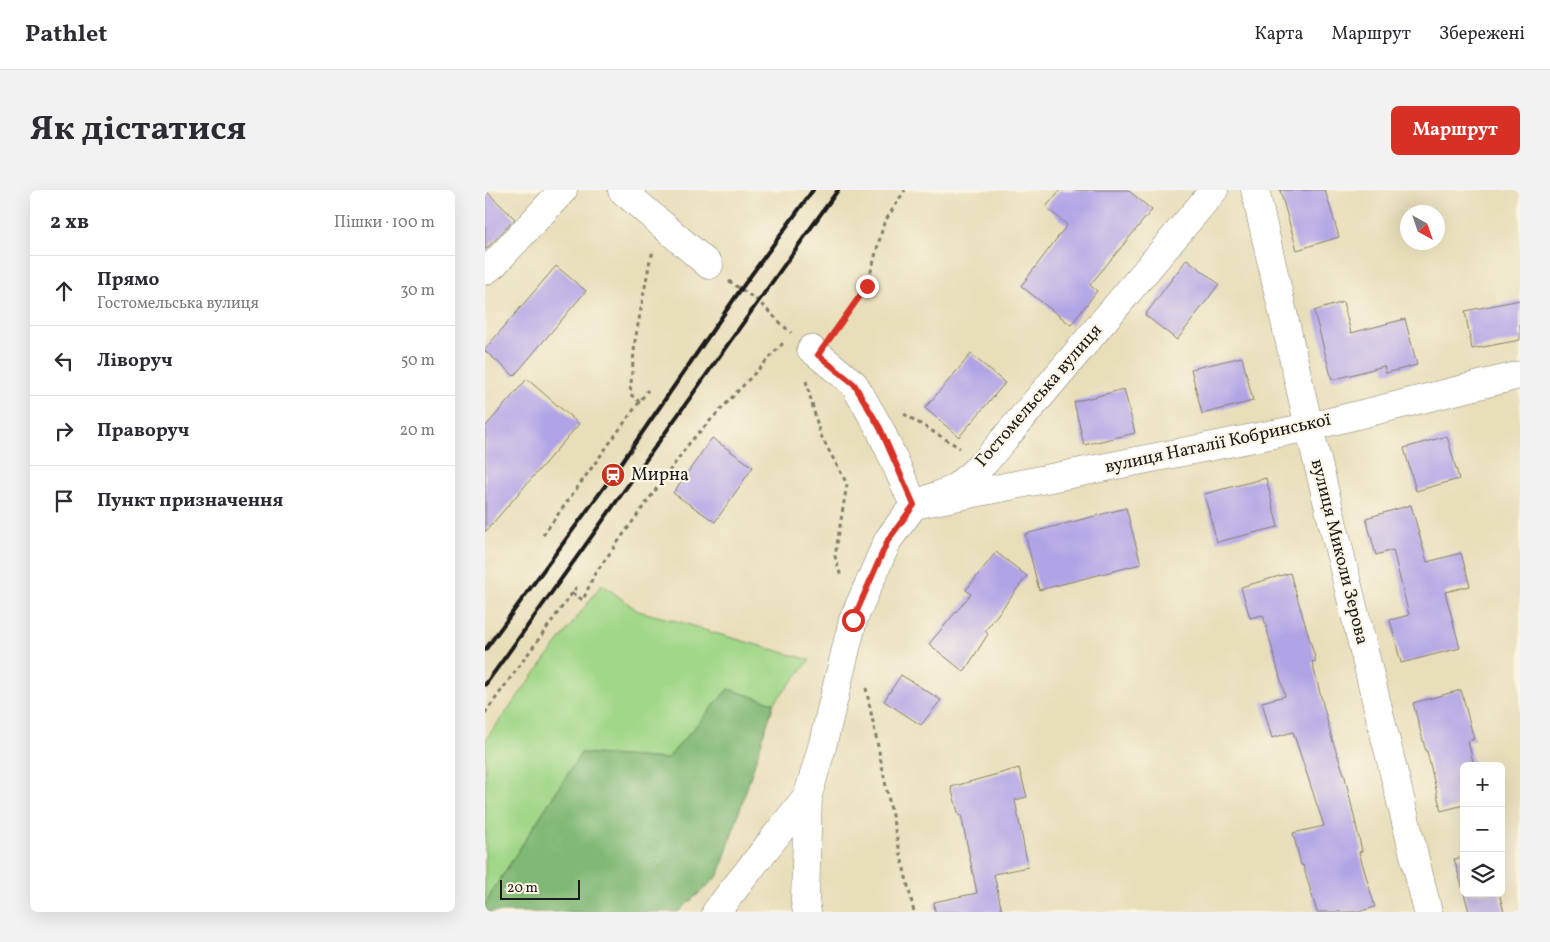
<!DOCTYPE html>
<html lang="uk">
<meta charset="utf-8">
<style>
body{margin:0;font-family:Vollkorn,serif;background:#f2f2f3;color:#2b2b33}
.controls{position:absolute;right:15px;bottom:15px;display:grid;overflow:hidden;border-radius:8px;box-shadow:0 5px 20px #0002}
.controls button{width:45px;height:45px;display:grid;place-items:center;padding:0;border:0;border-bottom:1px solid #e1e1e2;background:#fff;color:#2b2b33;font:25px sans-serif}
.compass{position:absolute;left:915px;top:15px;width:45px;height:45px;border-radius:50%;background:#fff;box-shadow:0 5px 20px #0002;rotate:140deg}
.scale{position:absolute;left:15px;bottom:12px;width:80px;box-sizing:border-box;padding-left:5px;border:2px solid #1c1c1c;border-top:0;font-size:14px;line-height:18px;white-space:nowrap;color:#1c1c1c;-webkit-text-stroke:4px #fcf5e5;paint-order:stroke}
.stop{position:absolute;width:15px;height:15px;margin:-11px;border:4px solid #d93025;border-radius:50%;background:#fff}
.stop.end{background:#d93025;border-color:#fff;box-shadow:0 1px 5px #0008}
.list{margin:0;padding:0;list-style:none}
h2{display:flex;justify-content:space-between;align-items:center;height:65px;margin:0;padding:0 20px;font-size:21px}
h2 small{font-size:16px;font-weight:400;color:#7c7c81}
.list li{display:grid;grid-template-columns:32px 1fr auto;gap:15px;align-items:center;box-sizing:border-box;height:70px;padding:0 20px;border-top:1px solid #e1e1e2}
.list b{display:block;font-size:19px;white-space:nowrap}
.list p{margin:0;font-size:16px;white-space:nowrap;color:#7c7c81}
.list em{font-size:16px;font-style:normal;color:#7c7c81}
.icon{flex:none;width:28px;height:28px;fill:none;stroke:currentColor;stroke-width:2;stroke-linecap:round;stroke-linejoin:round}
.map{position:relative;flex:none;width:1035px;height:722px;overflow:hidden;border-radius:8px}
header{display:flex;align-items:center;gap:30px;box-sizing:border-box;height:70px;padding:0 25px;background:#fff;border-bottom:1px solid #e1e1e2}
header strong{font-size:24px}
nav{display:flex;gap:28px;margin-inline-start:auto;font-size:18px}
.intro{display:flex;align-items:center;justify-content:space-between;box-sizing:border-box;height:120px;padding:0 30px}
h1{margin:0;font-size:35px}
.button{padding:12px 22px;border-radius:8px;background:#d93025;color:#fff;font-size:18px;font-weight:700}
main{display:flex;gap:30px;padding:0 30px}
aside{flex:1;background:#fff;border-radius:8px;box-shadow:0 5px 20px #0002}
.map>svg:first-child{display:block}
</style>
<header>
<strong>Pathlet</strong>
<nav><a>Карта</a><a>Маршрут</a><a>Збережені</a></nav>
</header>
<div class="intro"><h1>Як дістатися</h1><a class="button">Маршрут</a></div>
<main>
<aside>
<h2>2 хв<small>Пішки · 100 m</small></h2>
<ul class="list">
<li><svg class="icon" aria-label="ahead" viewBox="0 0 24 24"><path d="M12 20V5M6 11l6-6 6 6"/></svg><div><b>Прямо</b><p>Гостомельська вулиця</p></div><em>30 m</em></li>
<li><svg class="icon" aria-label="left" viewBox="0 0 24 24"><path d="M17 20v-9H6M10 6l-5 5 5 5"/></svg><div><b>Ліворуч</b></div><em>50 m</em></li>
<li><svg class="icon" aria-label="right" viewBox="0 0 24 24"><path d="M7 20v-9h11M14 6l5 5-5 5"/></svg><div><b>Праворуч</b></div><em>20 m</em></li>
<li><svg class="icon" aria-label="arrive" viewBox="0 0 24 24"><path d="M6 21V4h12l-3 4 3 4H6"/></svg><div><b>Пункт призначення</b></div></li>
</ul>
</aside>
<div class="map">
<svg width="1035" height="722" viewBox="0 0 1035 722">
<rect width="100%" height="100%" fill="#fcf5e5"/>
<filter id="ink" filterUnits="userSpaceOnUse"><feTurbulence type="fractalNoise" baseFrequency=".02" numOctaves="2"/><feDisplacementMap in="SourceGraphic" scale="10" xChannelSelector="R" yChannelSelector="G"/><feConvolveMatrix kernelMatrix="1 2 1 2 8 2 1 2 1" color-interpolation-filters="sRGB"/></filter>
<filter id="wash" filterUnits="userSpaceOnUse"><feTurbulence type="fractalNoise" baseFrequency=".0096" numOctaves="4" result="noise"/><feDisplacementMap in="SourceGraphic" scale="20" xChannelSelector="R" yChannelSelector="G"/><feGaussianBlur stdDeviation="1.12" result="paint"/><feColorMatrix in="noise" values="0 0 0 0 0 0 0 0 0 0 0 0 0 0 0 0 0 1.4 0 .05"/><feComposite in="paint" operator="in"/></filter>
<g filter="url(#wash)">
<rect width="100%" height="100%" fill="#e8deba"/>
<!-- green -->
<path fill="#a1d788" stroke="#5e7a52" d="M 117,394 L 153,421 L 199,433 L 219,440 L 325,470 L 289,513 L 243,499 L 182,569 L 96,563 L 8,700 L 0,716 L 0,550 Z"/>
<!-- forest -->
<path fill="#80b874" stroke="#4e6a48" d="M 243,499 L 289,513 L 234,685 L 193,722 L 0,722 L 0,716 L 8,700 L 96,563 L 182,569 Z"/>
<g id="blocks">
<!-- building -->
<path fill="#b0a3e6" d="M 0,0 L 30,29 L 0,60 Z
M 575,0 L 643,0 L 667,20 L 605,95 L 612,101 L 586,135 L 536,96 L 582,35 L 561,17 Z
M 795,0 L 840,0 L 854,47 L 812,60 Z
M 702,69 L 734,94 L 692,150 L 660,125 Z
M 71,76 L 101,101 L 29,186 L 0,161 L 0,159 Z
M 1035,110 L 1035,150 L 987,159 L 980,121 Z
M 858,112 L 866,143 L 920,129 L 932,175 L 901,183 L 899,176 L 847,190 L 829,121 Z
M 486,164 L 520,193 L 474,247 L 440,218 Z
M 757,167 L 768,211 L 717,224 L 706,179 Z
M 42,189 L 94,234 L 0,342 L 0,237 Z
M 639,199 L 650,243 L 599,255 L 589,212 Z
M 962,246 L 974,289 L 931,301 L 919,258 Z
M 227,248 L 268,277 L 230,332 L 188,303 Z
M 781,288 L 793,337 L 732,352 L 719,304 Z
M 926,315 L 942,372 L 976,363 L 985,396 L 960,402 L 975,458 L 916,473 L 905,430 L 924,425 L 908,360 L 891,365 L 881,328 Z
M 641,318 L 656,374 L 554,400 L 540,344 Z
M 511,362 L 542,386 L 500,441 L 503,444 L 479,482 L 444,454 L 486,404 L 481,400 Z
M 805,383 L 831,471 L 827,472 L 847,549 L 860,587 L 877,661 L 874,662 L 890,717 L 873,722 L 832,722 L 818,675 L 816,675 L 808,643 L 839,636 L 808,542 L 787,548 L 777,512 L 800,506 L 778,425 L 765,428 L 756,397 Z
M 416,485 L 456,510 L 436,535 L 399,511 Z
M 976,500 L 989,549 L 983,551 L 989,576 L 979,576 L 979,615 L 956,621 L 942,561 L 941,562 L 928,513 Z
M 534,578 L 542,607 L 530,610 L 543,677 L 509,684 L 517,722 L 450,722 L 449,712 L 492,703 L 476,625 L 474,626 L 466,597 Z
M 979,667 L 979,703 L 969,669 Z
M 979,703 L 1014,703 L 1019,722 L 984,722 Z"/>
</g>
</g>
<g filter="url(#ink)">
<use href="#blocks" fill-opacity="0" stroke="#827d6b" stroke-width="1"/>
<g fill="none" stroke-linecap="round" stroke-linejoin="round">
<!-- minor casing -->
<g stroke="#827d6b" stroke-width="29">
<path id="minor" d="M 137,0 L 224,75
M 770,0 L 824,237 L 943,722
M 0,81 L 9,74 L 78,0
M 326,159 L 369,194 L 395,239 L 429,315 L 824,237 L 1035,185
M 231,722 L 323,605 L 337,557 L 368,430 L 403,350 L 429,315 L 469,299 L 499,273 L 729,0
M 322,722 L 320,711 L 323,605"/>
</g>
<!-- path -->
<path stroke="#827d6b" stroke-width="3" stroke-dasharray="4 4" stroke-linecap="butt" d="M 244,91 L 273,111 L 306,143
M 348,143 L 382,96 L 399,33 L 420,0
M 321,191 L 335,244 L 362,294 L 350,366 L 356,387
M 155,212 L 145,204 L 150,151 L 165,70 L 168,62
M 419,224 L 475,258
M 58,345 L 163,200
M 87,403 L 98,410 L 109,385 L 206,251 L 300,151
M 381,498 L 410,640 L 429,722
M 0,523 L 93,395"/>
<!-- minor -->
<use href="#minor" stroke="#fff" stroke-width="28"/>
<!-- rail -->
<path stroke="#1c1c1c" stroke-width="4" d="M 0,460 L 128,285 L 256,99 L 328,0
M 0,495 C 119,331 235,164 353,0"/>
</g>
</g>
<g fill="none" stroke-linecap="round" stroke-linejoin="round" filter="url(#ink)">
<!-- route -->
<path stroke="#d93025" stroke-width="6" d="M 368,430 L 403,350 L 429,315 L 395,238 L 369,194 L 333,165 L 382,96"/>
</g>
<!-- icons -->
<defs>
<g id="station-disc" transform="scale(1.25)"><circle r="9.5" fill="#c8321e" stroke="#fcf5e5"/><path d="M-3-6H3Q5-6 5-4V2Q5 4 3 4L4.5 6H3L1.5 4h-3L-3 6H-4.5L-3 4Q-5 4-5 2V-4Q-5-6-3-6ZM-3.5-4v3h7v-3ZM-3.5 1v1.5H-2V1ZM2 1v1.5H3.5V1Z" fill="#fff"/></g>
</defs>
<g fill-rule="evenodd">
<use href="#station-disc" x="128" y="285"/>
</g>
<g text-anchor="middle" dominant-baseline="central" stroke-width="4.5" stroke-linejoin="round" paint-order="stroke">
<!-- street labels -->
<g font-size="18" fill="#1c1c1c" stroke="#fcf5e5">
<text transform="translate(554 206) rotate(-49)">Гостомельська вулиця</text>
<text transform="translate(733 254) rotate(-12)">вулиця Наталії Кобринської</text>
<text transform="translate(854 362) rotate(76)">вулиця Миколи Зерова</text>
</g>
<!-- poi labels -->
<g font-size="18" fill="#1c1c1c" stroke="#fcf5e5" text-anchor="start">
<text x="146" y="285">Мирна</text>
</g>
</g>
</svg>
<div class="controls">
<button>+</button>
<button>−</button>
<button><svg class="icon" aria-label="layers" viewBox="0 0 24 24"><path d="M12 4l9 5-9 5-9-5zM3 14l9 5 9-5"/></svg></button>
</div>
<svg class="compass" viewBox="-18 -18 36 36"><path d="M0-13l5 13h-10z" fill="#e53935"/><path d="M0 13l5-13h-10z" fill="#7c7c81"/></svg>
<div class="scale">20 m</div>
<div class="stop" style="left:368px;top:430px"></div>
<div class="stop end" style="left:382px;top:96px"></div>
</div>
</main>
